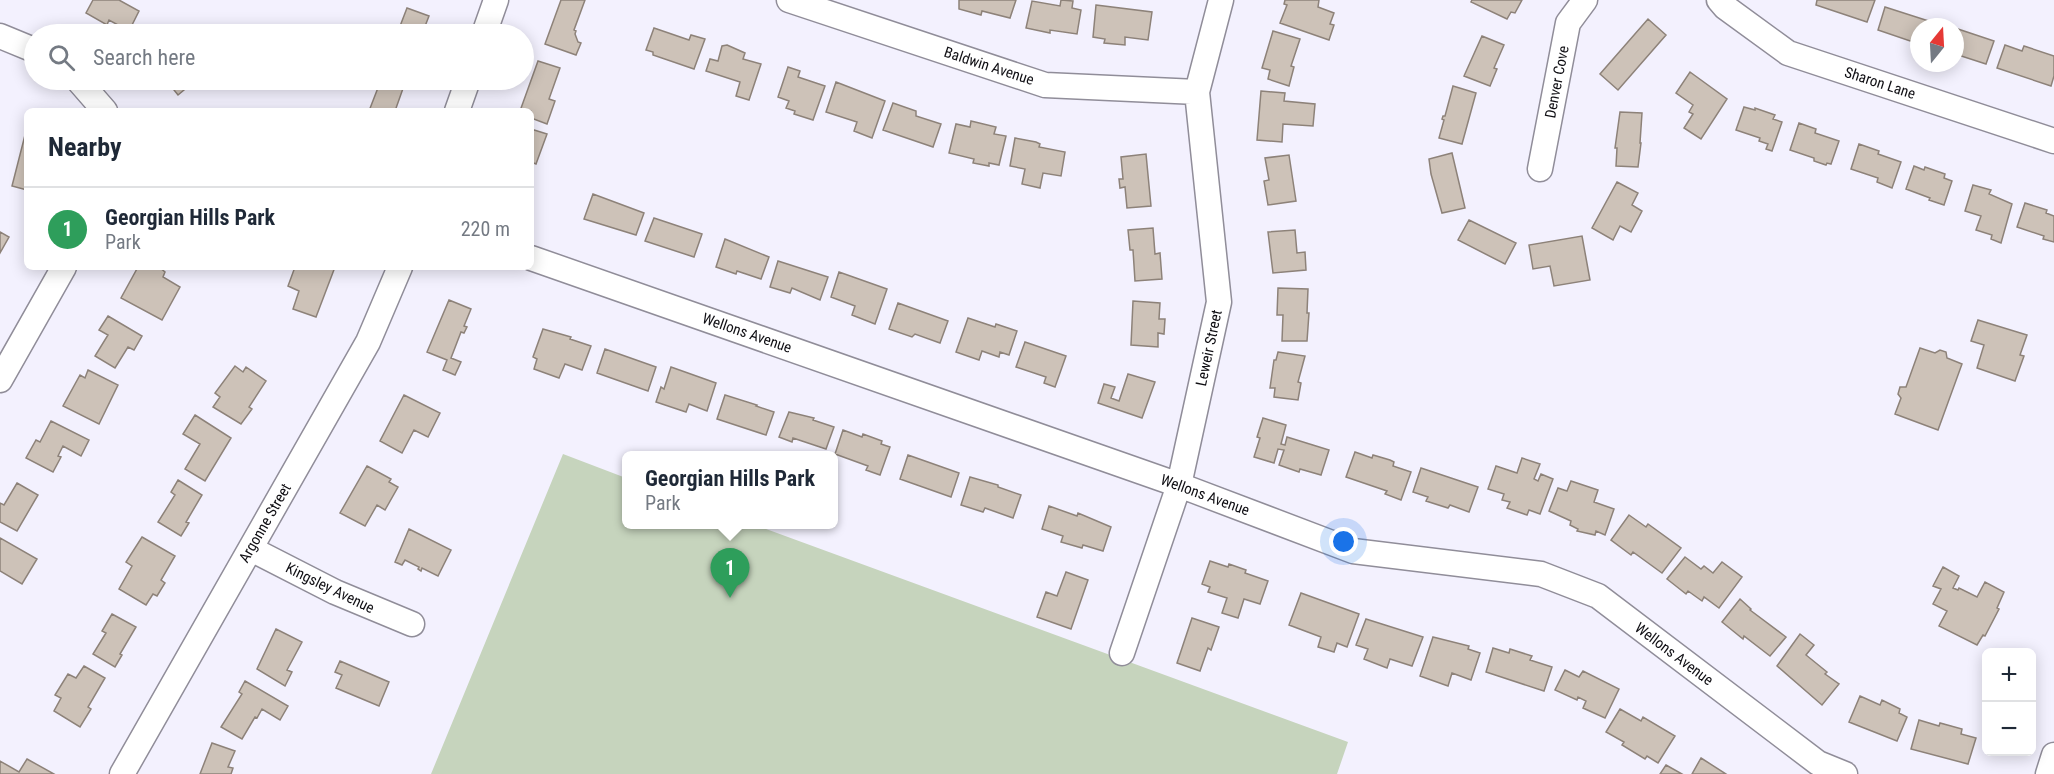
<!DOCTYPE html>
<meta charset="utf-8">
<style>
body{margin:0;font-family:"Roboto Condensed",sans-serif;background:#f2f2f3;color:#1f2937}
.controls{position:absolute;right:18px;bottom:18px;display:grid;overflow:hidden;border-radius:9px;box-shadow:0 3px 15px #0003}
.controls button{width:54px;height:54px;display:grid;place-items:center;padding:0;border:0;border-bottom:2px solid #e0e1e3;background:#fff;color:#1f2937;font:30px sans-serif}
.compass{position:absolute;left:1910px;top:18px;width:54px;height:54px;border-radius:50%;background:#fff;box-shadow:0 3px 15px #0003;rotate:18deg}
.you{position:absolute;left:1344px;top:542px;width:21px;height:21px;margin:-15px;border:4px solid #fff;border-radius:50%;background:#1a73e8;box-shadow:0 0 0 9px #1a73e833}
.badge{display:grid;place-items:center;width:39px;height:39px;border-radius:50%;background:#2f664c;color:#fff;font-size:20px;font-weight:700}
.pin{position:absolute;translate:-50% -50px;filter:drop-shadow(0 2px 3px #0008)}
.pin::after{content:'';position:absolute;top:32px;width:21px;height:18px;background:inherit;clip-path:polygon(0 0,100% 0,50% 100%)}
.popup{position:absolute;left:622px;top:451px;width:216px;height:78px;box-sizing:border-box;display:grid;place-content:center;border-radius:9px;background:#fff;filter:drop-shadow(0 2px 4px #0005);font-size:20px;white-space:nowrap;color:#747a83}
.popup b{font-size:22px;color:#1f2937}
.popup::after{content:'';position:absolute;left:50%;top:100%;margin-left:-12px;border:12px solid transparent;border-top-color:#fff}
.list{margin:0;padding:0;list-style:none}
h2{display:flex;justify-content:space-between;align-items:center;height:78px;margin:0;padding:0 24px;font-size:26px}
h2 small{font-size:20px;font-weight:400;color:#747a83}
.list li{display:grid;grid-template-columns:39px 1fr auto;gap:18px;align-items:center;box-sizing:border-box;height:84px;padding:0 24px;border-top:2px solid #e0e1e3}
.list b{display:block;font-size:22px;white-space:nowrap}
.list p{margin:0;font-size:20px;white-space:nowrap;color:#747a83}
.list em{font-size:20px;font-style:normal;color:#747a83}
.icon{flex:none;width:33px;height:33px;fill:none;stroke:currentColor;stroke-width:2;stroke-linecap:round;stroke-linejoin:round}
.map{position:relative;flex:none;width:2054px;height:774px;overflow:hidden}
.search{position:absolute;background:#fff;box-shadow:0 3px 15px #0003;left:24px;top:24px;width:510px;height:66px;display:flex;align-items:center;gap:15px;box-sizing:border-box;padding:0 21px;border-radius:33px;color:#747a83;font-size:22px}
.panel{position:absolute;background:#fff;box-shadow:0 3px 15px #0003;left:24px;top:108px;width:510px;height:162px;border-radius:9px}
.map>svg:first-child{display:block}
</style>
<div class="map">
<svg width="2054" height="774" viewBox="0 0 2054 774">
<rect width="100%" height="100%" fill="#f3f1fe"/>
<!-- green -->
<path fill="#c6d4bd" d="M 563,454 L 626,478 L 626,524 L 755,525 L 1348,742 L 1337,774 L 431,774 Z"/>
<!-- building -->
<path fill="#cdc2b8" stroke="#8d8279" stroke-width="1.5" d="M 93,0 L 119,0 L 139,11 L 129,31 L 109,20 L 107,25 L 86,13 Z
M 561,0 L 585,0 L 574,30 L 576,31 L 575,34 L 578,42 L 581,43 L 576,55 L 545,44 Z
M 959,0 L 1016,0 L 1010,18 L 982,11 L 981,15 L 959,9 Z
M 1061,0 L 1073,1 L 1072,8 L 1081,10 L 1077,34 L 1050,30 L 1050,33 L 1026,28 L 1032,1 L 1060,6 Z
M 1285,0 L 1319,0 L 1318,7 L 1334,13 L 1330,24 L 1334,25 L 1329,40 L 1280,23 L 1287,5 L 1284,4 Z
M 1472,0 L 1522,0 L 1515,13 L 1511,12 L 1507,19 L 1471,2 Z
M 1817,0 L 1875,0 L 1867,22 L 1816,5 Z
M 1096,5 L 1152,12 L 1148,40 L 1125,37 L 1125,45 L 1104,43 L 1105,39 L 1093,37 Z
M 1885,7 L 1938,24 L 1937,27 L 1919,27 L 1919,44 L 1878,30 Z
M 407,8 L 429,16 L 422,34 L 397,34 Z
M 1648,19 L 1666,35 L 1618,90 L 1600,74 Z
M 654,28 L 689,40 L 691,35 L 705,39 L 694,69 L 653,55 L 653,52 L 646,50 Z
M 1955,28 L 1994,41 L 1986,64 L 1955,54 Z
M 1273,31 L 1300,39 L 1291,66 L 1294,67 L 1289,86 L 1268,79 L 1270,70 L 1262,68 Z
M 1482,36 L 1504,45 L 1494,68 L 1497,69 L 1490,86 L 1464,76 Z
M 727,45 L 745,53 L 743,59 L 761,64 L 749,100 L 736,96 L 740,82 L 706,71 L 710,59 L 718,61 L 722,46 Z
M 2005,45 L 2022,51 L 2024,46 L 2054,56 L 2054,76 L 2051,86 L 1997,68 Z
M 538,61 L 560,68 L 549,99 L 555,101 L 547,124 L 531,118 L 531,111 L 520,111 Z
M 788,67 L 800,71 L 798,77 L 825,86 L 813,120 L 794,114 L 795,111 L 786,108 L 789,101 L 778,97 Z
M 1690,72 L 1727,99 L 1701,139 L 1684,128 L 1693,114 L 1689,112 L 1693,105 L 1676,93 Z
M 163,80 L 196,80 L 178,95 L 166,80 L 164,81 Z
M 381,80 L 406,80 L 395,111 L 369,111 Z
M 836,82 L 885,101 L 872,138 L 854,131 L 857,122 L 826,112 Z
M 1453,86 L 1476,93 L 1462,144 L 1439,138 L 1444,120 L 1442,119 L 1443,116 L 1445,116 Z
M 1261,91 L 1285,93 L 1284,101 L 1315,104 L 1313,126 L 1283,124 L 1282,142 L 1257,140 Z
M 893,103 L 916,111 L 916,116 L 941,124 L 933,147 L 883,130 Z
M 1744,107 L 1755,110 L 1755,108 L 1775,115 L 1773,119 L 1782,122 L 1772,151 L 1766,149 L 1768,144 L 1759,141 L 1760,138 L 1736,130 Z
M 1620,112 L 1642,113 L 1640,143 L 1641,143 L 1638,167 L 1616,166 L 1617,148 L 1615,148 Z
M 971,121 L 996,127 L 994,134 L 1006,136 L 999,165 L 989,163 L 989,166 L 973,163 L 974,159 L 949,153 L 956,124 L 970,127 Z
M 1799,123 L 1816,129 L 1815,133 L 1839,141 L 1831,164 L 1827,163 L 1826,165 L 1814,161 L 1814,158 L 1790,150 Z
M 531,129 L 547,134 L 536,164 L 531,162 Z
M 25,135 L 27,136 L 27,190 L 12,186 Z
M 1015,138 L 1036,142 L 1040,144 L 1039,147 L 1065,152 L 1061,176 L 1043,173 L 1040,188 L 1022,184 L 1025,169 L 1010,166 Z
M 1859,144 L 1879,151 L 1878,154 L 1901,162 L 1892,188 L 1877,182 L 1878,178 L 1851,169 Z
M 1452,153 L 1465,208 L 1442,213 L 1431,174 L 1429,159 Z
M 1146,154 L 1151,206 L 1127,208 L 1125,187 L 1120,188 L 1119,179 L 1123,179 L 1121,157 Z
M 1289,155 L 1296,201 L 1268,205 L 1264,181 L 1269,180 L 1265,158 Z
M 1914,166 L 1924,170 L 1925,167 L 1945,174 L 1944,178 L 1952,181 L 1944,205 L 1929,200 L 1930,198 L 1906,189 Z
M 1617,182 L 1638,193 L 1632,205 L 1642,211 L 1631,232 L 1620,226 L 1613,240 L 1592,228 Z
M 1973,185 L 1991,190 L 1989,194 L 2012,204 L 2001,243 L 1991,239 L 1992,235 L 1976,230 L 1981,216 L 1965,211 Z
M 593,194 L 644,213 L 636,235 L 584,219 Z
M 2025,203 L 2047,210 L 2046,213 L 2054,216 L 2054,242 L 2043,239 L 2044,236 L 2017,227 Z
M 654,218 L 702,234 L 694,257 L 645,241 Z
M 1469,220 L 1516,243 L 1505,264 L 1458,240 Z
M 1153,228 L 1155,254 L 1160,253 L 1162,279 L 1135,281 L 1133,250 L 1130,250 L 1128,230 Z
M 1295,230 L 1297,253 L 1305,252 L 1306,270 L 1273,273 L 1268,232 Z
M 0,232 L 9,237 L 0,253 Z
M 1582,236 L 1590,280 L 1554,286 L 1550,266 L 1533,269 L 1529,245 Z
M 725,239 L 769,257 L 761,279 L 737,271 L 736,274 L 716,267 Z
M 778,261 L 828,277 L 820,300 L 792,288 L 790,293 L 770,287 Z
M 138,267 L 159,267 L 165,272 L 163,277 L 180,287 L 162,320 L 121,298 Z
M 295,267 L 335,267 L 316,317 L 293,309 L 299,291 L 288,286 Z
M 839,272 L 887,289 L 875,324 L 852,315 L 855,306 L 831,297 Z
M 1278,288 L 1308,289 L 1307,313 L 1309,313 L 1307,341 L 1282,341 L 1283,315 L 1277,315 Z
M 449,300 L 471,309 L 464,326 L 467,327 L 464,333 L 461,332 L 451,358 L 461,362 L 455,375 L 443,370 L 447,360 L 427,352 Z
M 1133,301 L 1160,303 L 1159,319 L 1165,319 L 1164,334 L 1158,333 L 1158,347 L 1131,345 Z
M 898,303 L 948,321 L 940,343 L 915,334 L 912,337 L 889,329 Z
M 108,316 L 142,336 L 134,350 L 128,347 L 115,368 L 95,356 L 108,335 L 99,330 Z
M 968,318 L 995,327 L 996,324 L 1017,331 L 1009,355 L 1000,352 L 999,357 L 982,351 L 979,360 L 956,352 Z
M 1978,320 L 2027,335 L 2020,355 L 2024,356 L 2015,381 L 1977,368 L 1984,345 L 1971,341 Z
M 543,329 L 571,337 L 570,339 L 591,346 L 582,370 L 565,364 L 559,378 L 534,369 L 537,359 L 533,357 Z
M 1025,342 L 1066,356 L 1055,387 L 1044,383 L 1046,377 L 1016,367 Z
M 1920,348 L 1935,353 L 1940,350 L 1946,352 L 1947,358 L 1962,364 L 1938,430 L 1895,414 L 1901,398 L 1898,394 L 1900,387 L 1906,387 Z
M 605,349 L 656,367 L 648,391 L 597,373 Z
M 1278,352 L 1305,356 L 1298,382 L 1301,383 L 1298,400 L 1274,397 L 1275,388 L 1270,388 L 1274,360 L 1276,360 Z
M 235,366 L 243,372 L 246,367 L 266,381 L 249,407 L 252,409 L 241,424 L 213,407 L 220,397 L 215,393 Z
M 671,367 L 716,383 L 707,411 L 689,404 L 686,412 L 656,402 L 661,387 L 664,389 Z
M 88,370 L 118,385 L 99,424 L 63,406 L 80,375 L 85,378 Z
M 1128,374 L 1155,382 L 1142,418 L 1098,403 L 1104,384 L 1115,387 L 1111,398 L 1119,401 Z
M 404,395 L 440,413 L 428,437 L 414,430 L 402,453 L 380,441 Z
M 725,395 L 757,405 L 756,406 L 774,412 L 766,435 L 717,419 Z
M 789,412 L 814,418 L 813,420 L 834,427 L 826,449 L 793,438 L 792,442 L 779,437 Z
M 195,415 L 231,438 L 205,481 L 185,469 L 200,444 L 183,434 Z
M 1263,418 L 1286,425 L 1281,444 L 1285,445 L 1287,437 L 1329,450 L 1321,475 L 1300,469 L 1299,472 L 1279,465 L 1284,450 L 1278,449 L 1274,463 L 1254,457 L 1260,438 L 1257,437 Z
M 51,421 L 89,440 L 81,456 L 63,446 L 58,456 L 61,457 L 53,472 L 26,458 L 36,440 L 40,442 Z
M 843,430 L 862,437 L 863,434 L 882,441 L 881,444 L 890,447 L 880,475 L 866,470 L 868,466 L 835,454 Z
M 1355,452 L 1372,458 L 1373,455 L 1390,460 L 1394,462 L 1393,466 L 1411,472 L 1401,500 L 1385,494 L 1387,491 L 1346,477 Z
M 908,455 L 959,473 L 951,497 L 900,479 Z
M 1522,458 L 1540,464 L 1534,479 L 1538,481 L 1541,474 L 1553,479 L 1540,514 L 1529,510 L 1527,515 L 1507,508 L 1510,502 L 1502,500 L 1504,494 L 1488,489 L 1496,466 L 1517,473 Z
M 367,466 L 391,479 L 389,482 L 398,487 L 385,510 L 377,505 L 365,526 L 340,513 Z
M 1421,468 L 1478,487 L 1469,512 L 1450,505 L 1448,508 L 1426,501 L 1428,497 L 1413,492 Z
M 970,477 L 998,485 L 998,487 L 1021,495 L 1013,518 L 985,508 L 983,512 L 961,505 Z
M 178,480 L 202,495 L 186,522 L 189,523 L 181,536 L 158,522 L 175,495 L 171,492 Z
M 1571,481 L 1598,490 L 1594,502 L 1614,509 L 1605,535 L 1596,531 L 1595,535 L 1577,531 L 1578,529 L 1570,525 L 1571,521 L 1549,511 L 1558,488 L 1567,491 Z
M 17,483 L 38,495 L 17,531 L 0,522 L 0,503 L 4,505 Z
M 1049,506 L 1077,516 L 1078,513 L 1111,527 L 1103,551 L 1083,545 L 1082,548 L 1061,542 L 1063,536 L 1042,529 Z
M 1629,515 L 1646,527 L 1648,524 L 1681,548 L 1662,573 L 1633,552 L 1631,555 L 1611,540 Z
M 409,529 L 451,550 L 438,576 L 422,568 L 421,571 L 418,569 L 419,567 L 405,560 L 402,565 L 395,562 Z
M 142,537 L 175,556 L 161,580 L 165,583 L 157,596 L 153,594 L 146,605 L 119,589 L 132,566 L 126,562 Z
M 0,538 L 37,559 L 22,584 L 0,571 Z
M 1685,557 L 1701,569 L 1704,566 L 1713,573 L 1722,562 L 1742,577 L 1719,608 L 1704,597 L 1702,601 L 1688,591 L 1686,594 L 1667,579 Z
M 1210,561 L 1228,567 L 1229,564 L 1246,570 L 1245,573 L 1268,581 L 1260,604 L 1244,599 L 1238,618 L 1222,613 L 1227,598 L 1208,592 L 1210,587 L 1202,584 Z
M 1943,567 L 1959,576 L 1953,588 L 1958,590 L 1959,588 L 1977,597 L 1985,582 L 2004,592 L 1997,608 L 1999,609 L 1985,636 L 1983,635 L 1977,645 L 1939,626 L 1947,611 L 1933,604 L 1941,589 L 1933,586 Z
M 1066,572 L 1088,580 L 1071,629 L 1037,617 L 1046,592 L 1057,596 Z
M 1301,593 L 1359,614 L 1347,647 L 1337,643 L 1334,652 L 1318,647 L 1321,637 L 1289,625 Z
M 1740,599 L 1751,609 L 1750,610 L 1786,637 L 1770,656 L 1744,636 L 1743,639 L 1722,622 Z
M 112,614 L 136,627 L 120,654 L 122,655 L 115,667 L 93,654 L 106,633 L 102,631 Z
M 1192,618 L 1219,627 L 1211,650 L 1208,648 L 1200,671 L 1177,663 Z
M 1366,619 L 1423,637 L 1412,666 L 1390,659 L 1387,668 L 1364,659 L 1368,649 L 1356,645 Z
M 276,629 L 302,642 L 287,670 L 292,672 L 285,686 L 257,669 Z
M 1800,634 L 1814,645 L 1806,655 L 1827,672 L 1825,674 L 1839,684 L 1822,705 L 1777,666 Z
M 1433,637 L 1469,646 L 1468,649 L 1480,653 L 1471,680 L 1452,673 L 1448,686 L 1420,676 Z
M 1493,648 L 1509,653 L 1510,649 L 1532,656 L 1530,660 L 1552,667 L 1544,691 L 1486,672 Z
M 340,661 L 389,682 L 379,706 L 336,688 L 342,675 L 335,672 Z
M 84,666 L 105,678 L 88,707 L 91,709 L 80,727 L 54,711 L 61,698 L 55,695 L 68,674 L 76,678 Z
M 1565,670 L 1579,677 L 1583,671 L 1619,689 L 1605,718 L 1583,708 L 1586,701 L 1578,697 L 1577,700 L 1555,690 Z
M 245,681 L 288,706 L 280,720 L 262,709 L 257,718 L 255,717 L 242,739 L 221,727 L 242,694 L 239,692 Z
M 1860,696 L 1880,705 L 1882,700 L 1900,709 L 1899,713 L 1907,717 L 1897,741 L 1849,722 Z
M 1620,709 L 1641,721 L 1643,717 L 1675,736 L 1658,763 L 1647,756 L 1645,759 L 1622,745 L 1624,742 L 1606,732 Z
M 1919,720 L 1939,726 L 1940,723 L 1962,729 L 1961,734 L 1976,738 L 1968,764 L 1911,749 Z
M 212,743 L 235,751 L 228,767 L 233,768 L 231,774 L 200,774 Z
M 1701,758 L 1726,774 L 1692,774 Z
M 27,759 L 54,774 L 0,774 L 0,761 L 19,772 Z
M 1666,765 L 1682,774 L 1660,774 Z"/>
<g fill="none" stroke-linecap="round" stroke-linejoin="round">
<!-- minor casing -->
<g stroke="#908d99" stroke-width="27">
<path id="minor" d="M 789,0 L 1045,85 L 1197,92
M 1719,0 L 1725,7 L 1788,53 L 2054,141
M 484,34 L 496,0
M 0,36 L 34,50
M 78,80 L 105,111
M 457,111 L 468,80
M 1540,169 L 1568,23 L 1585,0
M 531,258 L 1179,485 L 1353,551 L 1541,574 L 1598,596 L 1818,763 L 1845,774
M 0,380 L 64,267
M 251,549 L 335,592 L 412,624
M 1122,653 L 1179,485 L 1219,302 L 1197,92 L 1221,0
M 122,774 L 368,342 L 400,267
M 2048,774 L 2054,755"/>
</g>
<!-- minor -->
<use href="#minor" stroke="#fff" stroke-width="24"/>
</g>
<g text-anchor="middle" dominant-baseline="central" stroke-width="4.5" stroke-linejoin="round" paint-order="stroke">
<!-- street labels -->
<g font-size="15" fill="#0f0e13" stroke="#fff">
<text transform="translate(989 66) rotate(18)">Baldwin Avenue</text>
<text transform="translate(1557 82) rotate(-79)">Denver Cove</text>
<text transform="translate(1880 83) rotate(18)">Sharon Lane</text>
<text transform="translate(747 333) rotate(19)">Wellons Avenue</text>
<text transform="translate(1209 348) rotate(-78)">Leweir Street</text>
<text transform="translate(1205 495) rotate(20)">Wellons Avenue</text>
<text transform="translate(265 523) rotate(-60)">Argonne Street</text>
<text transform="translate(330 588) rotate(26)">Kingsley Avenue</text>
<text transform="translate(1674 654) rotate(37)">Wellons Avenue</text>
</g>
</g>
</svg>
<div class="controls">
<button>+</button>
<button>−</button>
</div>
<svg class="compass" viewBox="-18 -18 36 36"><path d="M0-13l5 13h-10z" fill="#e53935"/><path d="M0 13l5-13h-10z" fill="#747a83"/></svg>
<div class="you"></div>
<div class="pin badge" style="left:730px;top:598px;background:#2e9e5b">1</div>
<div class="popup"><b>Georgian Hills Park</b>Park</div>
<div class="search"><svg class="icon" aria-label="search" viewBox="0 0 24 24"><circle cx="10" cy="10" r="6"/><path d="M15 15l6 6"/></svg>Search here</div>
<section class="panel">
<h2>Nearby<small></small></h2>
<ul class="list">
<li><span class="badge" style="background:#2e9e5b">1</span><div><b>Georgian Hills Park</b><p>Park</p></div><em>220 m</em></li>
</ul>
</section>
</div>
